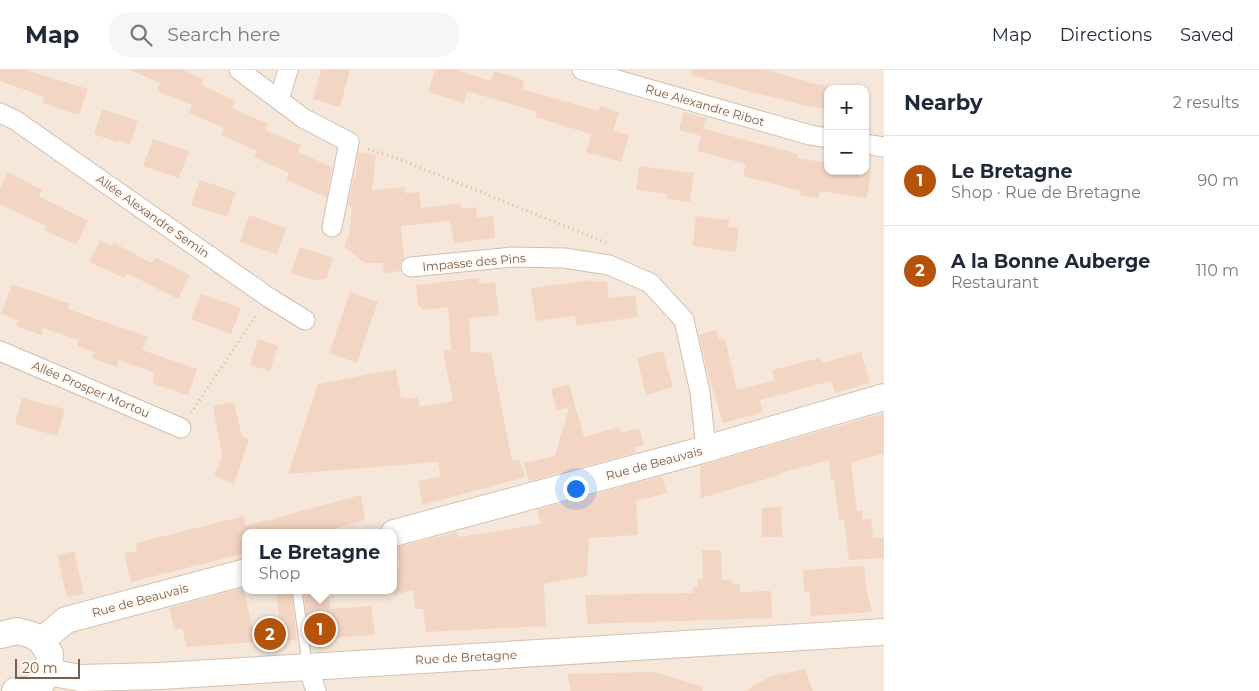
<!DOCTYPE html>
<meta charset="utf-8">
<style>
body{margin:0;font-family:Montserrat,sans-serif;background:#f6f6f7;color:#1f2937}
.controls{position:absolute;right:15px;top:15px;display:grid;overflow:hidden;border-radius:10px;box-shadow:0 1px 4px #0004}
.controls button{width:45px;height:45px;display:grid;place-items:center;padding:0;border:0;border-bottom:1px solid #e0e1e3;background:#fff;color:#1f2937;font:25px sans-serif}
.scale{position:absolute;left:15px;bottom:12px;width:65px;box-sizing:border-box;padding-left:5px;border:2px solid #7a5c4d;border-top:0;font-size:14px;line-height:18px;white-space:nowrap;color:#7a5c4d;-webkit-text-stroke:4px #fffaf3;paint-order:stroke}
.you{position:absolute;left:575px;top:418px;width:18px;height:18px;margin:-12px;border:4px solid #fff;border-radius:50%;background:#1a73e8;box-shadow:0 0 0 8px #1a73e833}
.badge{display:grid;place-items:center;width:32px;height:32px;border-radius:50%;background:#b45309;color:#fff;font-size:16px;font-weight:700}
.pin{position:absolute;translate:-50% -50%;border:2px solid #fff;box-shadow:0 1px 5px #0006}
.popup{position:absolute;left:242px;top:459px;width:155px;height:65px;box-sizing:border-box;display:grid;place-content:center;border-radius:10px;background:#fff;filter:drop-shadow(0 1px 4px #0005);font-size:16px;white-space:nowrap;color:#747a83}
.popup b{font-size:19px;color:#1f2937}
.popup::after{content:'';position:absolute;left:50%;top:100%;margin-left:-10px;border:10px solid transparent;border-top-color:#fff}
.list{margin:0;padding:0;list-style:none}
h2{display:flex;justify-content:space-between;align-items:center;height:65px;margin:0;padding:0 20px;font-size:21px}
h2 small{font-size:16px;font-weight:400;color:#747a83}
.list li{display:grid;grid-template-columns:32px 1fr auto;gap:15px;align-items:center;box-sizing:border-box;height:90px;padding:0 20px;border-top:1px solid #e0e1e3}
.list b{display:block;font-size:19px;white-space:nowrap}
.list p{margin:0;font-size:16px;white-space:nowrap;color:#747a83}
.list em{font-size:16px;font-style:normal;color:#747a83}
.icon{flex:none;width:28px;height:28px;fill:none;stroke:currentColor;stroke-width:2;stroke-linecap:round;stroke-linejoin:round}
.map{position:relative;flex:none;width:884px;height:621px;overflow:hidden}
header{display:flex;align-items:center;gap:30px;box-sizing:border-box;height:70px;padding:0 25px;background:#fff;border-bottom:1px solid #e0e1e3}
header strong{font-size:24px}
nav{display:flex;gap:28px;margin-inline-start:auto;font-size:18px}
.search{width:350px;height:45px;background:#f6f6f7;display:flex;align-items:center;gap:12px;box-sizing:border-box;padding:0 18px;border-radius:20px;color:#747a83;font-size:19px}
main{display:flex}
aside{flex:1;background:#fff}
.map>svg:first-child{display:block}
</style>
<header>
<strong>Map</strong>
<div class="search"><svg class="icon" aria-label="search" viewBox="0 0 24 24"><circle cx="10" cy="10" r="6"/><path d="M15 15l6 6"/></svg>Search here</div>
<nav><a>Map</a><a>Directions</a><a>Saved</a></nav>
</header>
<main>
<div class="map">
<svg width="884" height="621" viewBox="0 0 884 621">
<rect width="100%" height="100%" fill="#fdf6ec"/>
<!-- residential -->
<path fill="#f5e8da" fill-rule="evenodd" d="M 0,0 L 884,0 L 884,621 L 0,621 ZM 828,19 L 865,19 L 865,101 L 828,101 ZM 246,463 L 394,463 L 394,520 L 246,520 Z"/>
<!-- building -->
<path fill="#f3d5c3" d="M 0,0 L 26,0 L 88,19 L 79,45 L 42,33 L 45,27 L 0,11 Z
M 130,0 L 183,0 L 203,9 L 201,15 L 236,31 L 232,38 L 268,54 L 265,60 L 301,75 L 298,82 L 332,97 L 327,127 L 286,110 L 289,103 L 254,87 L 257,81 L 221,65 L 224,58 L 189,43 L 192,35 L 157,21 L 160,13 Z
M 321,0 L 350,0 L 340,37 L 313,29 Z
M 435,0 L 455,0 L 491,11 L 494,1 L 524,10 L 522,19 L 598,41 L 600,36 L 619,42 L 613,61 L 629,65 L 621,92 L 586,82 L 591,64 L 535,47 L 537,42 L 467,21 L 464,33 L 428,22 Z
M 691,0 L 766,0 L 809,12 L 809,13 L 828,16 L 828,40 L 797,34 L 797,33 L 754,23 L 691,5 Z
M 102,39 L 138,51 L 130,74 L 118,70 L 117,72 L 94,64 Z
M 684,42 L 706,48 L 703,58 L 727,65 L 798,84 L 797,88 L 828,93 L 828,101 L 871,101 L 867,128 L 820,121 L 819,128 L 800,125 L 801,121 L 743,106 L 746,94 L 697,81 L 701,66 L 679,60 Z
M 153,69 L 189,81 L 179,108 L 143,96 Z
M 358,82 L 376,85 L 372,120 L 405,117 L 405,123 L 419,122 L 421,138 L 460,133 L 461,139 L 476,137 L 477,148 L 493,146 L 495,168 L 454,173 L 450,151 L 401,156 L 404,188 L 401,193 L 400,198 L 401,201 L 384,203 L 383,193 L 365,193 L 344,176 L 349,165 L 352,137 L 348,135 L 354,106 L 355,107 Z
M 639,96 L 694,103 L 690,132 L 666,129 L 667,124 L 636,120 Z
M 8,102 L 42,120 L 39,126 L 88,151 L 76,175 L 44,160 L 46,156 L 0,134 L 0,118 Z
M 200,110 L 236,122 L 227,147 L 191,135 Z
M 249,145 L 286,158 L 277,184 L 240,172 Z
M 696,146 L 729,150 L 728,157 L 739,158 L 736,182 L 693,176 Z
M 100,170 L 112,176 L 114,173 L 152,193 L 155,187 L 190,205 L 178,229 L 127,203 L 124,208 L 89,192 Z
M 300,177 L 333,188 L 326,209 L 312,210 L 291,203 Z
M 479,208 L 479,214 L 495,212 L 499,245 L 469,248 L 471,282 L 491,283 L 512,391 L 519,389 L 525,407 L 423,435 L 418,411 L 441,406 L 438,392 L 288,404 L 318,314 L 396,299 L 401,327 L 405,326 L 405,329 L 418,327 L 420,337 L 453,331 L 443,280 L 451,281 L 448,237 L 424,240 L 418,235 L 416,215 Z
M 592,210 L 593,212 L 607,211 L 609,228 L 635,225 L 638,247 L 576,256 L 575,246 L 536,251 L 531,218 Z
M 12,214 L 70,234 L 68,239 L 148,267 L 142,280 L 197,299 L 188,325 L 152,313 L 155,303 L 119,290 L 117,297 L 92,288 L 94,282 L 77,276 L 79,270 L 43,258 L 41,265 L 16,256 L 18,250 L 1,244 Z
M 350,222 L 378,232 L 357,293 L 329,283 Z
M 201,224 L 241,238 L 231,264 L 191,249 Z
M 716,260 L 719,270 L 725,269 L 737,320 L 775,310 L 772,300 L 820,288 L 822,293 L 861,282 L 870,313 L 835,323 L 831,311 L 760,330 L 763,342 L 723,353 L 706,297 L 699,265 Z
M 258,269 L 278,276 L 270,301 L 250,295 Z
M 663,281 L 673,317 L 646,325 L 637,288 Z
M 569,314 L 584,367 L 619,357 L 621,363 L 639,358 L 644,375 L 635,377 L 635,383 L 529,411 L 524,393 L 555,386 L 569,337 L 557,341 L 551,319 Z
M 22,328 L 65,339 L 57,366 L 15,354 Z
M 234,332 L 242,367 L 249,369 L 234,414 L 214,406 L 222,387 L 213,336 Z
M 884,343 L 884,383 L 851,393 L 857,441 L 862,440 L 862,450 L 871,449 L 873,468 L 884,467 L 884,488 L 849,490 L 844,450 L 839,450 L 834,410 L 831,411 L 829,390 L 780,403 L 780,405 L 701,428 L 700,396 Z
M 662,406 L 667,423 L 636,431 L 638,465 L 589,468 L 587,506 L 544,514 L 546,556 L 426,562 L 423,539 L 415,539 L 413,520 L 394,525 L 394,498 L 400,497 L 395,478 L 457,462 L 459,467 L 541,454 L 537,440 Z
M 361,425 L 365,450 L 319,463 L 246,463 L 246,483 L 131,512 L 124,483 L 137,481 L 136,473 L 244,446 L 246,456 Z
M 781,437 L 782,467 L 762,467 L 762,438 Z
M 702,480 L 721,480 L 722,510 L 732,510 L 733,514 L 740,514 L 740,522 L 771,521 L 772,548 L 588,554 L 585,525 L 693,523 L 693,517 L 698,516 L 698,509 L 703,509 Z
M 74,481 L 84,524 L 67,527 L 57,485 Z
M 864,496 L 866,516 L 872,542 L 811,546 L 810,522 L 804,522 L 803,500 Z
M 243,518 L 256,572 L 187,577 L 182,558 L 175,560 L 169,538 Z
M 276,520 L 291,520 L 297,570 L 282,571 Z
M 303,520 L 328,520 L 330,539 L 371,536 L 375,565 L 310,569 Z
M 805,599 L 813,621 L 745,621 L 771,606 Z
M 651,602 L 661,604 L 703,617 L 703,621 L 571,621 L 567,604 Z"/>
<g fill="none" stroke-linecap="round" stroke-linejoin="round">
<!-- lane casing -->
<g stroke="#d1beb0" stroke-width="11">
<path id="lane" d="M 297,520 L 307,594"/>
</g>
<!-- street casing -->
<g stroke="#d1beb0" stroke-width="21">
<path id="street" d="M 239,0 L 279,30
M 288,0 L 279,30 L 303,48 L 349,72 L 332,157
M 582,0 L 810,65 L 828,68
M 0,43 L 15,50 L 268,227 L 305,250
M 865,74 L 884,77
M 411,197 L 512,187 L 564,188 L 609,195 L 650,213 L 684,250 L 700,322 L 706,379
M 0,281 L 181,358
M 308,597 L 316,621"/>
</g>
<!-- secondary casing -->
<g stroke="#d6c0b0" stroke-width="28">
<path id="secondary" d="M 394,463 L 706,379 L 884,327
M 0,565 L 17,561 L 32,565 L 41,571 L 50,584 L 48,602 L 41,614 L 28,620 L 15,621
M 41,571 L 66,550 L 246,502
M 48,602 L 80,608 L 160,606 L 884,562"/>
</g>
<!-- path -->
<path stroke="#d9b8a5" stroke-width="3" stroke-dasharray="1 4" stroke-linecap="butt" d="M 368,79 L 399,89 L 607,173
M 191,343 L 257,244"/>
<!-- lane -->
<use href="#lane" stroke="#fff" stroke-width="9"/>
<!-- street -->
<use href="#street" stroke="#fff" stroke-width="19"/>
<!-- secondary -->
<use href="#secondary" stroke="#fff" stroke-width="26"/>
</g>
<g text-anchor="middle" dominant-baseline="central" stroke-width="4.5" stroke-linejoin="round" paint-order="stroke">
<!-- street labels -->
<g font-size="12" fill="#7a5c4d" stroke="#fffaf3">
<text transform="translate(705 35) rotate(16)">Rue Alexandre Ribot</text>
<text transform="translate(153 146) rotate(35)">Allée Alexandre Semin</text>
<text transform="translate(474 192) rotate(-5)">Impasse des Pins</text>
<text transform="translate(91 319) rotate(23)">Allée Prosper Mortou</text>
<text transform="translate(654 393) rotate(-15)">Rue de Beauvais</text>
<text transform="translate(140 530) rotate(-15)">Rue de Beauvais</text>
<text transform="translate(466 587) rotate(-3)">Rue de Bretagne</text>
</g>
</g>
</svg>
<div class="controls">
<button>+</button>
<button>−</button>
</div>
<div class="scale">20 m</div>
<div class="you"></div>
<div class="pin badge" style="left:320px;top:559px">1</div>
<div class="popup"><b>Le Bretagne</b>Shop</div>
<div class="pin badge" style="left:270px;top:564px">2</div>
</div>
<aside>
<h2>Nearby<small>2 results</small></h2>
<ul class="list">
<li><span class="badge">1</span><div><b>Le Bretagne</b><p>Shop · Rue de Bretagne</p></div><em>90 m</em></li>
<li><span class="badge">2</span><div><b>A la Bonne Auberge</b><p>Restaurant</p></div><em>110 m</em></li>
</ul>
</aside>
</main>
